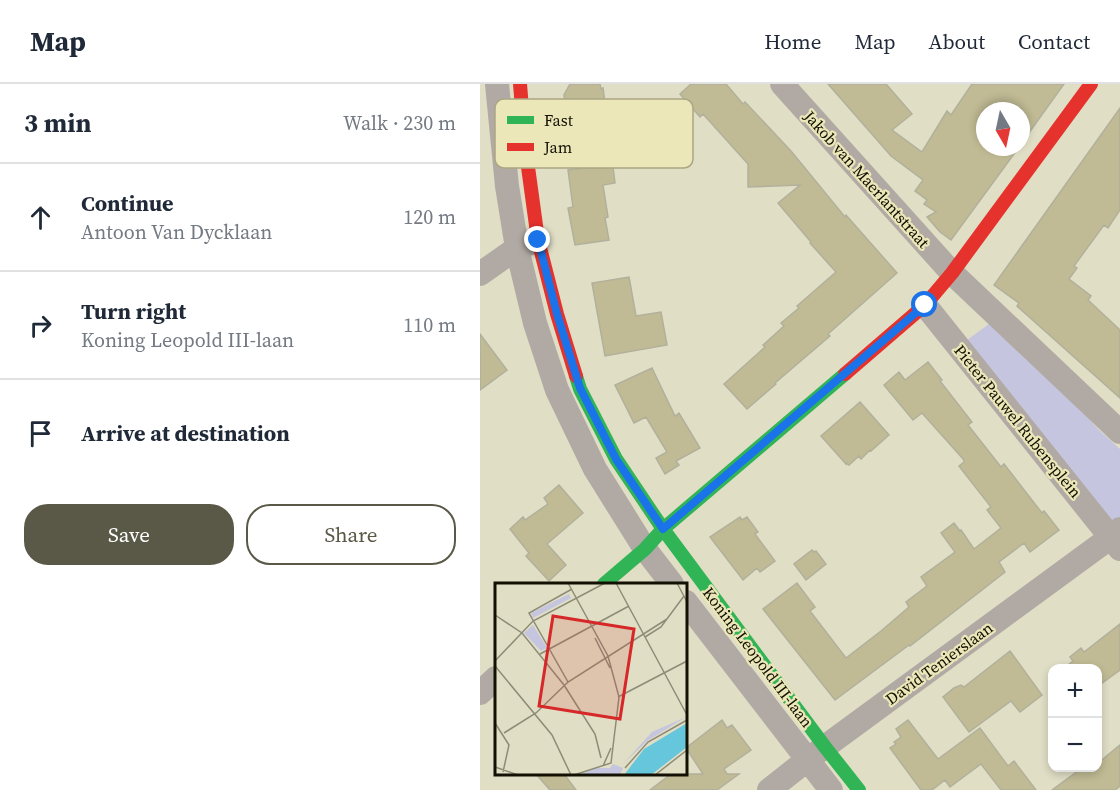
<!DOCTYPE html>
<meta charset="utf-8">
<style>
body{margin:0;font-family:"Source Serif 4",serif;background:#f6f6f7;color:#1f2937}
.controls{position:absolute;right:18px;bottom:18px;display:grid;overflow:hidden;border-radius:12px;box-shadow:0 3px 9px #0003}
.controls button{width:54px;height:54px;display:grid;place-items:center;padding:0;border:0;border-bottom:2px solid #e0e1e3;background:#fff;color:#1f2937;font:30px sans-serif}
.compass{position:absolute;left:496px;top:18px;width:54px;height:54px;border-radius:50%;background:#fff;box-shadow:0 3px 9px #0003;rotate:171deg}
.stop{position:absolute;width:18px;height:18px;margin:-14px;border:4px solid #1a73e8;border-radius:50%;background:#fff}
.stop.end{background:#1a73e8;border-color:#fff;box-shadow:0 2px 6px #0008}
.list{margin:0;padding:0;list-style:none}
h2{display:flex;justify-content:space-between;align-items:center;height:78px;margin:0;padding:0 24px;font-size:26px}
h2 small{font-size:20px;font-weight:400;color:#747a83}
.list li{display:grid;grid-template-columns:39px 1fr auto;gap:18px;align-items:center;box-sizing:border-box;height:108px;padding:0 24px;border-top:2px solid #e0e1e3}
.list b{display:block;font-size:22px;white-space:nowrap}
.list p{margin:0;font-size:20px;white-space:nowrap;color:#747a83}
.list em{font-size:20px;font-style:normal;color:#747a83}
.actions{display:flex;gap:12px;padding:18px 24px}
.actions a{flex:1;padding:14px 0;border:2px solid #5a5846;border-radius:24px;text-align:center;font-size:21px;color:#5a5846}
.actions .main{background:#5a5846;color:#fff}
.icon{flex:none;width:33px;height:33px;fill:none;stroke:currentColor;stroke-width:2;stroke-linecap:round;stroke-linejoin:round}
.map{position:relative;flex:none;width:640px;height:706px;overflow:hidden}
header{display:flex;align-items:center;gap:36px;box-sizing:border-box;height:84px;padding:0 30px;background:#fff;border-bottom:2px solid #e0e1e3}
header strong{font-size:28px}
nav{display:flex;gap:33px;margin-inline-start:auto;font-size:21px}
main{display:flex}
aside{flex:1;background:#fff}
.map>svg:first-child{display:block}
</style>
<header>
<strong>Map</strong>
<nav><a>Home</a><a>Map</a><a>About</a><a>Contact</a></nav>
</header>
<main>
<aside>
<h2>3 min<small>Walk · 230 m</small></h2>
<ul class="list">
<li><svg class="icon" aria-label="ahead" viewBox="0 0 24 24"><path d="M12 20V5M6 11l6-6 6 6"/></svg><div><b>Continue</b><p>Antoon Van Dycklaan</p></div><em>120 m</em></li>
<li><svg class="icon" aria-label="right" viewBox="0 0 24 24"><path d="M7 20v-9h11M14 6l5 5-5 5"/></svg><div><b>Turn right</b><p>Koning Leopold III-laan</p></div><em>110 m</em></li>
<li><svg class="icon" aria-label="arrive" viewBox="0 0 24 24"><path d="M6 21V4h12l-3 4 3 4H6"/></svg><div><b>Arrive at destination</b></div></li>
</ul>
<div class="actions"><a class="main">Save</a><a>Share</a></div>
</aside>
<div class="map">
<svg width="640" height="706" viewBox="0 0 640 706">
<rect width="100%" height="100%" fill="#e0dec5"/>
<!-- green -->
<path fill="#c5c5df" d="M 509,240 L 598,323 L 619,346 L 640,365 L 640,435 L 631,444 L 483,259 Z"/>
<!-- building -->
<path fill="#c0bb94" stroke="#b1b09c" stroke-width="1.5" d="M 90,0 L 120,0 L 121,5 L 123,4 L 126,27 L 121,27 L 125,61 L 130,60 L 135,99 L 123,101 L 128,133 L 125,134 L 129,156 L 95,161 L 88,124 L 93,123 L 88,86 L 104,84 L 100,40 L 89,42 L 74,35 L 85,23 L 84,11 Z
M 211,0 L 246,0 L 263,20 L 265,18 L 311,67 L 365,133 L 366,131 L 417,189 L 348,250 L 350,252 L 295,299 L 296,300 L 267,325 L 244,300 L 285,263 L 283,261 L 304,242 L 301,239 L 319,224 L 317,222 L 356,188 L 330,159 L 331,158 L 298,119 L 320,101 L 268,103 L 268,80 L 223,30 L 220,33 L 200,10 Z
M 348,0 L 406,0 L 432,30 L 412,46 L 442,68 L 467,27 L 471,31 L 492,0 L 584,0 L 541,60 L 541,27 L 505,27 L 505,63 L 539,63 L 471,156 L 460,148 L 447,133 L 456,128 L 444,120 L 447,116 L 435,107 L 443,96 L 411,72 Z
M 640,24 L 640,126 L 628,144 L 624,141 L 594,182 L 597,184 L 589,195 L 611,212 L 608,216 L 640,246 L 640,314 L 537,222 L 539,219 L 514,201 Z
M 149,193 L 156,232 L 181,228 L 187,261 L 125,272 L 112,199 Z
M 0,250 L 27,286 L 0,306 Z
M 448,278 L 462,296 L 460,297 L 492,338 L 488,341 L 521,383 L 524,380 L 562,429 L 564,427 L 579,446 L 550,468 L 544,459 L 519,478 L 525,488 L 430,562 L 429,561 L 355,616 L 283,525 L 317,499 L 335,523 L 330,527 L 366,574 L 401,547 L 429,523 L 426,518 L 447,502 L 441,493 L 475,468 L 461,449 L 474,439 L 480,447 L 481,446 L 494,465 L 521,444 L 507,426 L 511,423 L 479,382 L 484,378 L 484,376 L 442,329 L 433,336 L 404,301 L 419,288 L 425,296 Z
M 172,284 L 195,332 L 199,329 L 220,364 L 196,377 L 199,381 L 185,390 L 176,374 L 187,368 L 166,333 L 154,339 L 135,301 Z
M 380,318 L 409,351 L 391,367 L 390,366 L 381,375 L 379,372 L 369,381 L 366,379 L 366,380 L 341,352 Z
M 79,401 L 103,429 L 67,460 L 86,481 L 69,497 L 46,472 L 49,469 L 30,445 L 43,433 L 45,436 L 68,420 L 64,414 Z
M 260,433 L 262,436 L 267,433 L 278,448 L 275,450 L 295,477 L 280,488 L 277,484 L 263,496 L 230,453 Z
M 332,466 L 334,468 L 336,467 L 346,480 L 326,496 L 314,480 Z
M 640,540 L 640,586 L 618,602 L 618,585 L 583,585 L 593,577 L 590,573 L 601,564 L 604,568 Z
M 530,567 L 562,611 L 540,628 L 531,617 L 489,648 L 463,613 L 474,604 L 481,601 L 484,603 Z
M 242,636 L 247,644 L 252,641 L 271,666 L 244,685 L 247,690 L 259,690 L 237,706 L 170,706 L 191,690 L 223,690 L 206,664 Z
M 428,636 L 458,675 L 500,644 L 528,682 L 534,677 L 556,706 L 521,706 L 501,680 L 470,703 L 465,696 L 452,706 L 441,706 L 410,664 L 416,660 L 414,658 L 421,653 L 416,645 Z
M 640,661 L 640,702 L 635,706 L 572,706 L 602,684 L 618,684 L 618,679 Z
M 56,690 L 84,690 L 96,706 L 70,706 Z"/>
<g fill="none" stroke-linecap="round" stroke-linejoin="round">
<!-- street -->
<path stroke="#b1aaa4" stroke-width="24" d="M 17,0 L 27,102 L 37,164 L 55,239 L 77,306 L 115,385 L 165,465 L 192,500
M 302,0 L 472,189 L 640,348
M 0,190 L 37,164 L 51,159
M 445,221 L 640,465
M 206,518 L 351,706
M 0,609 L 16,594
M 289,706 L 327,676 L 631,453 L 640,445"/>
<!-- fast -->
<path stroke="#30b455" stroke-width="14" d="M 96,292 L 100,305 L 136,375 L 183,445 L 345,663 L 379,706
M 124,500 L 165,465 L 183,445 L 365,290"/>
<!-- jam -->
<path stroke="#e5322d" stroke-width="14" d="M 40,0 L 45,61 L 58,156 L 77,230 L 96,292
M 365,290 L 445,221 L 472,189 L 611,0"/>
</g>
<g fill="none" stroke-linecap="round" stroke-linejoin="round">
<!-- route -->
<path stroke="#1a73e8" stroke-width="8" d="M 58,156 L 77,230 L 100,304 L 136,375 L 183,445 L 445,221"/>
</g>
<g text-anchor="middle" dominant-baseline="central" stroke-width="4.5" stroke-linejoin="round" paint-order="stroke">
<!-- street labels -->
<g font-size="16" fill="#121002" stroke="#ece7b9">
<text transform="translate(387 95) rotate(48)">Jakob van Maerlantstraat</text>
<text transform="translate(538 337) rotate(51)">Pieter Pauwel Rubensplein</text>
<text transform="translate(278 573) rotate(53)">Koning Leopold III-laan</text>
<text transform="translate(459 579) rotate(-36)">David Tenierslaan</text>
</g>
</g>
<!-- overview -->
<g transform="translate(15 499)">
<rect width="192" height="192" fill="#e0dec5"/>
<path d="M 74,11 L 76,15 L 38,35 L 36,30 ZM 38,42 L 52,65 L 46,68 L 29,50 ZM 191,134 L 152,158 L 127,182 L 157,149 ZM 118,181 L 128,185 L 125,192 L 84,192 L 101,185 L 115,185 Z" fill="#c5c5df"/>
<path d="M 192,140 L 192,164 L 156,192 L 129,192 L 149,166 Z" fill="#66c7dc"/>
<path fill="none" stroke="#8e8c77" stroke-width="1.5" d="M 73,0 L 113,73 L 124,114 L 116,180 L 79,192M 121,0 L 192,132M 182,0 L 192,19M 0,32 L 27,50 L 69,102 L 100,151 L 106,175M 150,54 L 166,44 L 189,13M 100,55 L 115,85M 45,71 L 134,23M 0,78 L 38,38 L 110,0M 0,83 L 57,152 L 76,192M 73,99 L 34,30 L 77,6M 123,114 L 192,78M 0,140 L 14,162 L 8,189M 9,150 L 41,130 L 73,99 L 172,36M 108,183 L 116,165M 0,184 L 23,192M 130,185 L 153,159 L 192,137M 160,192 L 192,167"/>
<path fill="#d62828" fill-opacity="0.15" stroke="#d62828" stroke-width="3" d="M 58,33 L 139,46 L 125,136 L 44,123 Z"/>
<rect width="192" height="192" fill="none" stroke="#121002" stroke-width="3"/>
</g>
<!-- legend -->
<rect x="15" y="15" width="198" height="69" rx="9" fill="#ece7b9" stroke="#aba682" stroke-width="1.5"/>
<rect x="27" y="32" width="27" height="8" fill="#30b455"/>
<rect x="27" y="59" width="27" height="8" fill="#e5322d"/>
<g font-size="16" fill="#121002">
<text x="64" y="42">Fast</text>
<text x="64" y="69">Jam</text>
</g>
</svg>
<div class="controls">
<button>+</button>
<button>−</button>
</div>
<svg class="compass" viewBox="-18 -18 36 36"><path d="M0-13l5 13h-10z" fill="#e53935"/><path d="M0 13l5-13h-10z" fill="#747a83"/></svg>
<div class="stop" style="left:445px;top:221px"></div>
<div class="stop end" style="left:58px;top:156px"></div>
</div>
</main>
